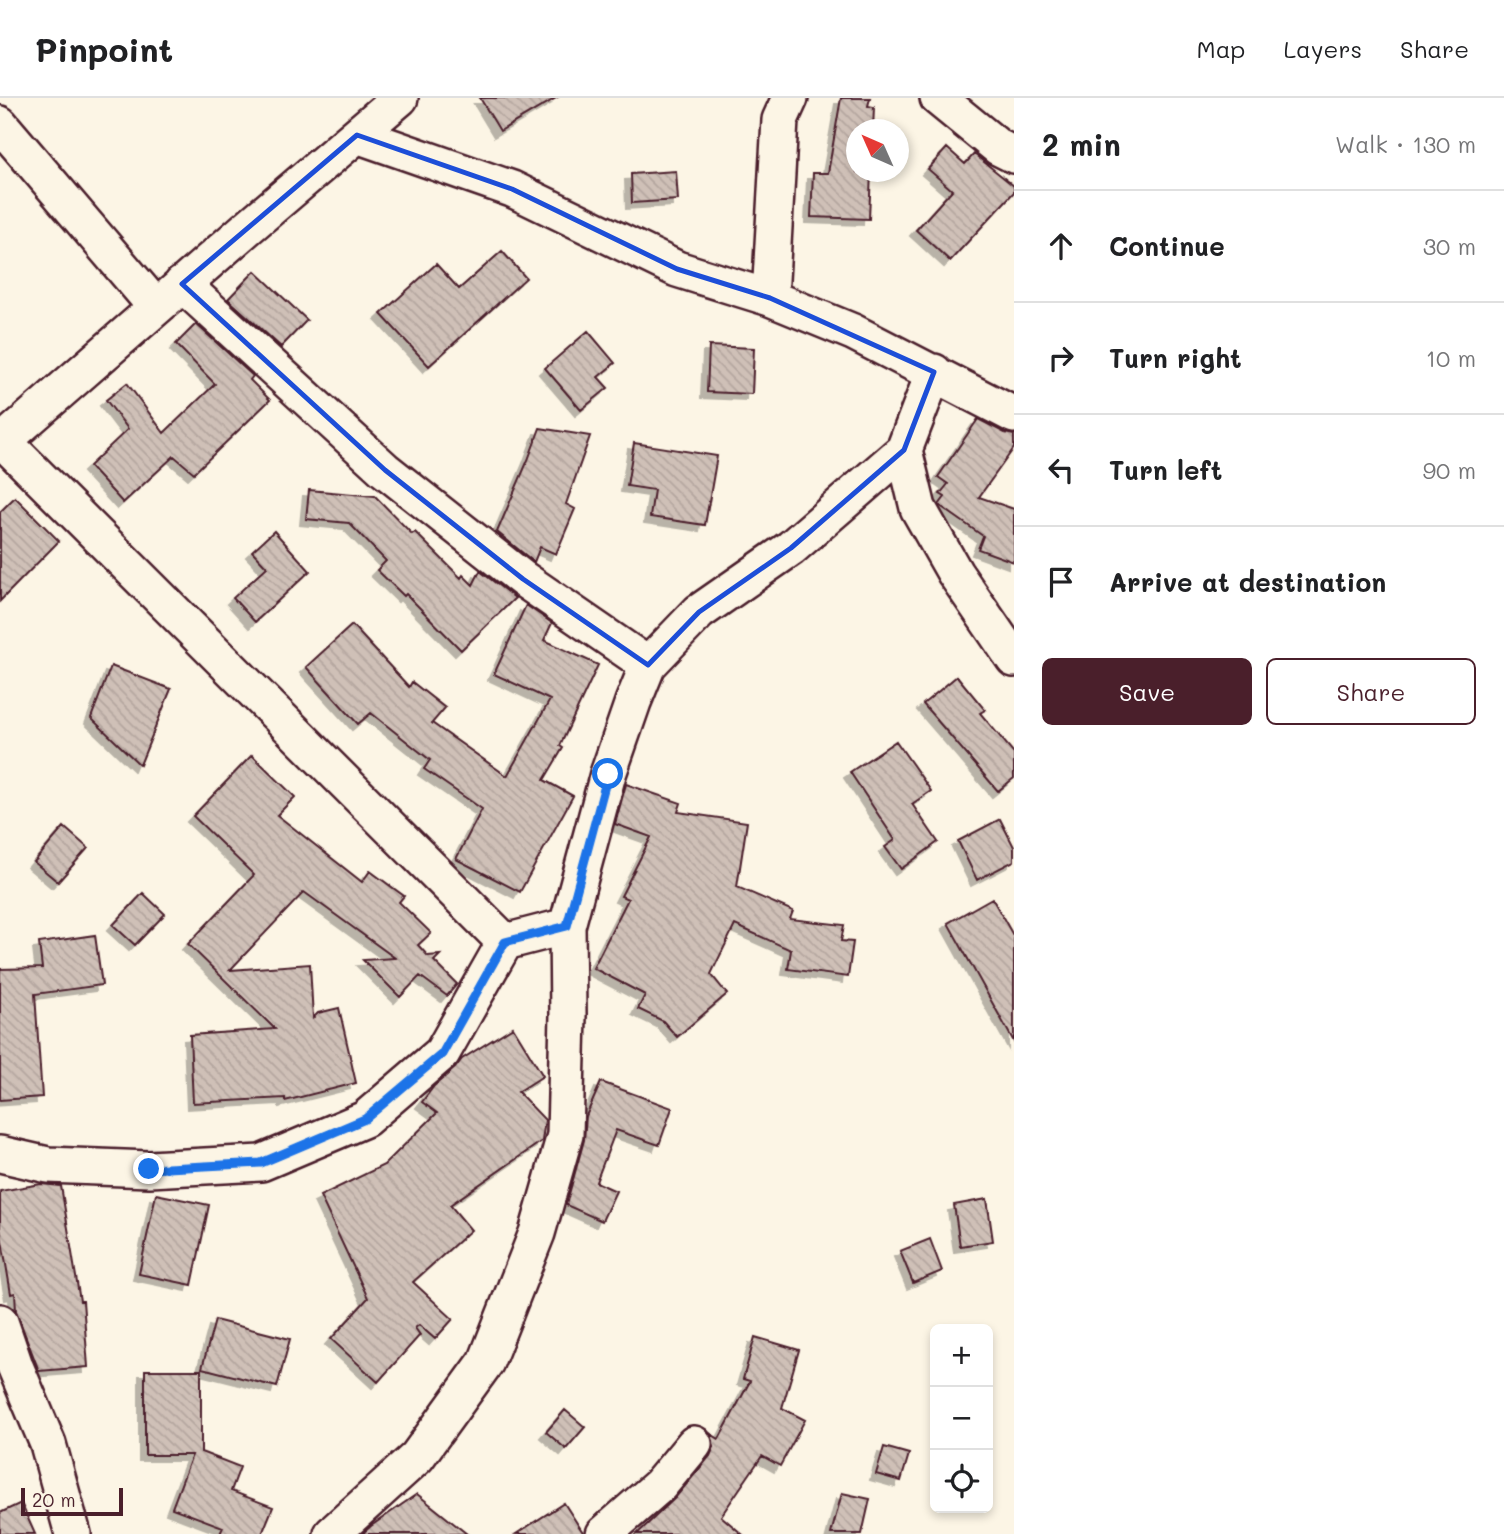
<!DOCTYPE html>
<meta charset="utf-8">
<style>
body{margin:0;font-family:Mali,sans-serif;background:#f6f6f6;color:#202124}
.controls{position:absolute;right:21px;bottom:21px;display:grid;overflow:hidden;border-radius:10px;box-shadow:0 4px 10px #0003}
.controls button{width:63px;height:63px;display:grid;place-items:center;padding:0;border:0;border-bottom:2px solid #e0e0e0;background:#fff;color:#202124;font:35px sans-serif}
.compass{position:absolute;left:846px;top:21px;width:63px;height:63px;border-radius:50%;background:#fff;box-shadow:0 4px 10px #0003;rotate:315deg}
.scale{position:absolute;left:21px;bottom:18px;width:102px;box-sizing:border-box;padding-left:7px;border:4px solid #4a1f2b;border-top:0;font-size:19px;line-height:24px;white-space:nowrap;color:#4a1f2b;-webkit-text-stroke:5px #fcf5e5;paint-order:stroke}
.stop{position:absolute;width:21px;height:21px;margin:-16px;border:5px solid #1a73e8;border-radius:50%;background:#fff}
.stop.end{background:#1a73e8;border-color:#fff;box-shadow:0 2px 7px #0008}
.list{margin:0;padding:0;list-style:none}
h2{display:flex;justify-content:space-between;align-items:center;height:91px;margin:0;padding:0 28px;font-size:30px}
h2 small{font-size:23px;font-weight:400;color:#757577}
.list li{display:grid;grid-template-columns:46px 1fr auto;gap:21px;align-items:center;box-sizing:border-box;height:112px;padding:0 28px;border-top:2px solid #e0e0e0}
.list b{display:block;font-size:26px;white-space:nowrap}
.list em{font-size:23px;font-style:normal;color:#757577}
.actions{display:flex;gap:14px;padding:21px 28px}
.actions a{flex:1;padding:16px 0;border:2px solid #4a1f2b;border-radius:10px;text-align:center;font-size:24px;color:#4a1f2b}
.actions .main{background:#4a1f2b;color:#fff}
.icon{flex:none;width:38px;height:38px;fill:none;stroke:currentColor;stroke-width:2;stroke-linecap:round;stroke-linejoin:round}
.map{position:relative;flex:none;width:1014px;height:1436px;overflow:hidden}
header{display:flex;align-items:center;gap:42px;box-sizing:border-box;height:98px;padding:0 35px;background:#fff;border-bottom:2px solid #e0e0e0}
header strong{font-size:33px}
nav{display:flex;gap:38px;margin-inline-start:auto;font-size:24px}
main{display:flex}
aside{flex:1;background:#fff}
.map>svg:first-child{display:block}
</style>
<header>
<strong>Pinpoint</strong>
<nav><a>Map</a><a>Layers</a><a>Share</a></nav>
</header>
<main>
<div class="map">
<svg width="1014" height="1436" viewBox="0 0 1014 1436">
<defs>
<pattern id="building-back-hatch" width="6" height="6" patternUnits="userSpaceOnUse" patternTransform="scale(1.75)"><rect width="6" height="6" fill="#cfc0b7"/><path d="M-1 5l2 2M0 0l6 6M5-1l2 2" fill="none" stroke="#b3a59e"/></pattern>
<filter id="shadow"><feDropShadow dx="-6" dy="6" stdDeviation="0" flood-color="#0004"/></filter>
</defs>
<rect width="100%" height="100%" fill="#fcf5e5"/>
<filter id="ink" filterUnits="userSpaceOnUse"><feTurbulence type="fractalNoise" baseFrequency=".0143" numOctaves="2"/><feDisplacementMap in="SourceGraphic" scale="14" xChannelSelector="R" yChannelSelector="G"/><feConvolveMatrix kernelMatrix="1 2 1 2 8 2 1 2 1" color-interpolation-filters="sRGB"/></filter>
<g filter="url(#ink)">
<!-- building -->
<path fill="url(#building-back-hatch)" stroke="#4a1f2b" stroke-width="2" filter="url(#shadow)" d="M 480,0 L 556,0 L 500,33 Z
M 841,0 L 870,0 L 868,8 L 874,9 L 873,32 L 857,32 L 857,74 L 871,74 L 869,121 L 811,119 L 813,75 L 828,75 Z
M 947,50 L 965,66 L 974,56 L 1014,88 L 1014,94 L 950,163 L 916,132 L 952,92 L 928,71 Z
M 676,73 L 678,102 L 632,105 L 631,76 Z
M 502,153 L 526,180 L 429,268 L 381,216 L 436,166 L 459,191 Z
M 255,173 L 307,222 L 281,249 L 228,201 Z
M 196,226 L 253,278 L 250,282 L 270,302 L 194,375 L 174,358 L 123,405 L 89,368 L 128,331 L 106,302 L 127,285 L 164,335 L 215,286 L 176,246 Z
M 588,233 L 615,265 L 598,279 L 608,290 L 581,312 L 545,270 Z
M 709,248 L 754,250 L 752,296 L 707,294 Z
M 978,321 L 1005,335 L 1014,337 L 1014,350 L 979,399 L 1014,411 L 1014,464 L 978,451 L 983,438 L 939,407 L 945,399 L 940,396 L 948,386 L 938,379 Z
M 540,330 L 590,338 L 566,406 L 575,411 L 556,456 L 540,449 L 534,464 L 497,434 L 528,362 Z
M 634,345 L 717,358 L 705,427 L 650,419 L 654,392 L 627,388 Z
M 309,392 L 375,398 L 412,436 L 415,434 L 461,480 L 463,477 L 473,487 L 480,473 L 515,500 L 461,552 L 406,496 L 404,498 L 377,472 L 386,463 L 349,425 L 306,421 Z
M 15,399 L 59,443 L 0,503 L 0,414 Z
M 274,433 L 310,473 L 255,524 L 233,500 L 267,469 L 252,453 Z
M 526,507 L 552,525 L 544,542 L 598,567 L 560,648 L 563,650 L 544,682 L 573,698 L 520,794 L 456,761 L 482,711 L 424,671 L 430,662 L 371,615 L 358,626 L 306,569 L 352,527 L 409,589 L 412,584 L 445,610 L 432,625 L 507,678 L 550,602 L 494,576 Z
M 111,568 L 171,591 L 140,667 L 91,620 Z
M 957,578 L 985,612 L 980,615 L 1014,655 L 1014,680 L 998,693 L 923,606 Z
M 896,643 L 931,693 L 912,706 L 938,744 L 901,771 L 885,749 L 895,742 L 850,674 Z
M 252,657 L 295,699 L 277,717 L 362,784 L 370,773 L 404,798 L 399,804 L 431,835 L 418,847 L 428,858 L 440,857 L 434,863 L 457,886 L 447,898 L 420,878 L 400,899 L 363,862 L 395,860 L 304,794 L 230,872 L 310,866 L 313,920 L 318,915 L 339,910 L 356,985 L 285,1003 L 285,1000 L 193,1005 L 190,937 L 275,931 L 188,846 L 254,777 L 193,718 Z
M 626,686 L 681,705 L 678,714 L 747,724 L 737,789 L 793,813 L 790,821 L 844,827 L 841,843 L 853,844 L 848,879 L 788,871 L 791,852 L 735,827 L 711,876 L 727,896 L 677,939 L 663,923 L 638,911 L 645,897 L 593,870 L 628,801 L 621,798 L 651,739 L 615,726 Z
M 1000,721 L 1014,749 L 1014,763 L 977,782 L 958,743 Z
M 64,729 L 88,750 L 58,784 L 34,764 Z
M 143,795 L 165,816 L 135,847 L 113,827 Z
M 992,800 L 1014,839 L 1014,944 L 948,825 Z
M 95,837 L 102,887 L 35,896 L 42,999 L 0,1002 L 0,871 L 42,870 L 39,845 Z
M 513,929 L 543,978 L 518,994 L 545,1022 L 542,1043 L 450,1107 L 471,1132 L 413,1184 L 453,1221 L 435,1241 L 419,1227 L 415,1230 L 420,1237 L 378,1284 L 331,1241 L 368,1200 L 320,1098 L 384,1067 L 437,1015 L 422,1004 L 434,988 L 455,970 L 462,961 Z
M 601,984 L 672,1010 L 659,1047 L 616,1032 L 596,1084 L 616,1093 L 602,1123 L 566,1107 L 584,1042 L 586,1018 Z
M 41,1086 L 61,1088 L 80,1203 L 83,1203 L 88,1269 L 39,1273 L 16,1213 L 15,1195 L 11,1196 L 0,1131 L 0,1093 Z
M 156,1096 L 209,1107 L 192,1187 L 139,1176 Z
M 987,1101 L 993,1143 L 960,1148 L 954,1107 Z
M 930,1141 L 942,1173 L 913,1185 L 900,1153 Z
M 215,1222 L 290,1241 L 277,1289 L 202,1270 Z
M 755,1239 L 799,1252 L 782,1310 L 805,1322 L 780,1368 L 762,1358 L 721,1418 L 742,1436 L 637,1436 L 675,1400 L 710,1358 L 714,1349 L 711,1336 L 719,1341 L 750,1283 L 743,1281 Z
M 145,1272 L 201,1272 L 201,1354 L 240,1369 L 231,1393 L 273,1409 L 262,1436 L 220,1436 L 223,1429 L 172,1410 L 192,1357 L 145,1357 Z
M 565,1312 L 585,1329 L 566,1351 L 546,1334 Z
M 884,1349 L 909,1356 L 901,1383 L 876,1376 Z
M 842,1395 L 870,1401 L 862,1436 L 831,1436 Z
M 417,1396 L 467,1436 L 362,1436 L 371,1428 Z
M 21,1405 L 35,1436 L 0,1436 L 0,1415 Z
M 564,1405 L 584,1436 L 516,1436 Z"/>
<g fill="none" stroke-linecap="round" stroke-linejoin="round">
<!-- minor casing -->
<g stroke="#4a1f2b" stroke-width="40">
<path id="minor" d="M 938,0 L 998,49 L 1014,57
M 0,26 L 156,209
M 357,37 L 512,91 L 677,171 L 770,200 L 853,234 L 1014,317
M 182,186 L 385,372 L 523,481 L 648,567
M 770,200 L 780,22 L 790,0
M 3,343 L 505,844
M 0,346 L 245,132 L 400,0
M 904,352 L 918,410 L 955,475 L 1014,561
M 0,1056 L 48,1067 L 149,1071 L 261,1065 L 365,1021 L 442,955 L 505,844 L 567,828 L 608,676 L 633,604 L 648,567 L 699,514 L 791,450 L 904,352 L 934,274
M 0,1224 L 15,1268 L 48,1346 L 73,1436
M 332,1436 L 417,1359 L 486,1264 L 537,1135 L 565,1037 L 568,917 L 567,828
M 604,1436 L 660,1387 L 694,1346"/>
</g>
<!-- minor -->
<use href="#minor" stroke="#fcf5e5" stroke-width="35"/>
</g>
</g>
<g fill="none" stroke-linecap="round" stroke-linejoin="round" filter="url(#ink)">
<!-- route -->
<path stroke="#1a73e8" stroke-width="9" d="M 149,1071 L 261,1065 L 365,1021 L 442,956 L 505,844 L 567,828 L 608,676"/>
</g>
<!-- marked area -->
<path fill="none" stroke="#1d4ed8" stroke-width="5" stroke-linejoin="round" d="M 357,37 L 512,91 L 677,171 L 770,200 L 934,274 L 904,352 L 791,450 L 699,514 L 648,567 L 523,481 L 385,372 L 182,186 Z"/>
</svg>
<div class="controls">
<button>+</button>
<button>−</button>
<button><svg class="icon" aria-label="locate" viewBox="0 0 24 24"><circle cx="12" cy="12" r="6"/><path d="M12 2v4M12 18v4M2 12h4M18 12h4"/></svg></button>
</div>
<svg class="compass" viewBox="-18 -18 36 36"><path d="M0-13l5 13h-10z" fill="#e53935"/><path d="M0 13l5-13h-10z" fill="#757577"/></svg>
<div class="scale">20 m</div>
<div class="stop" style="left:608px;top:676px"></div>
<div class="stop end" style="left:149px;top:1071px"></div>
</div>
<aside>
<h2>2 min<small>Walk · 130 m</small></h2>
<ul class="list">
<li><svg class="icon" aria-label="ahead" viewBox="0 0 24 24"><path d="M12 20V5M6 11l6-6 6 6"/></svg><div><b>Continue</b></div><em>30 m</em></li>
<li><svg class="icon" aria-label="right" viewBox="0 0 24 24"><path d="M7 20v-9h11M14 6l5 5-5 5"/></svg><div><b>Turn right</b></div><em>10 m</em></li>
<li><svg class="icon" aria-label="left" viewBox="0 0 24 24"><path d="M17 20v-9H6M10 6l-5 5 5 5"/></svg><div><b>Turn left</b></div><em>90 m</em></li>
<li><svg class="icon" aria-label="arrive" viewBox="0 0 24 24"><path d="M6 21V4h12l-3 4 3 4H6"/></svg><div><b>Arrive at destination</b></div></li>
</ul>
<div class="actions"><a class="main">Save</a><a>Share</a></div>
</aside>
</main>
